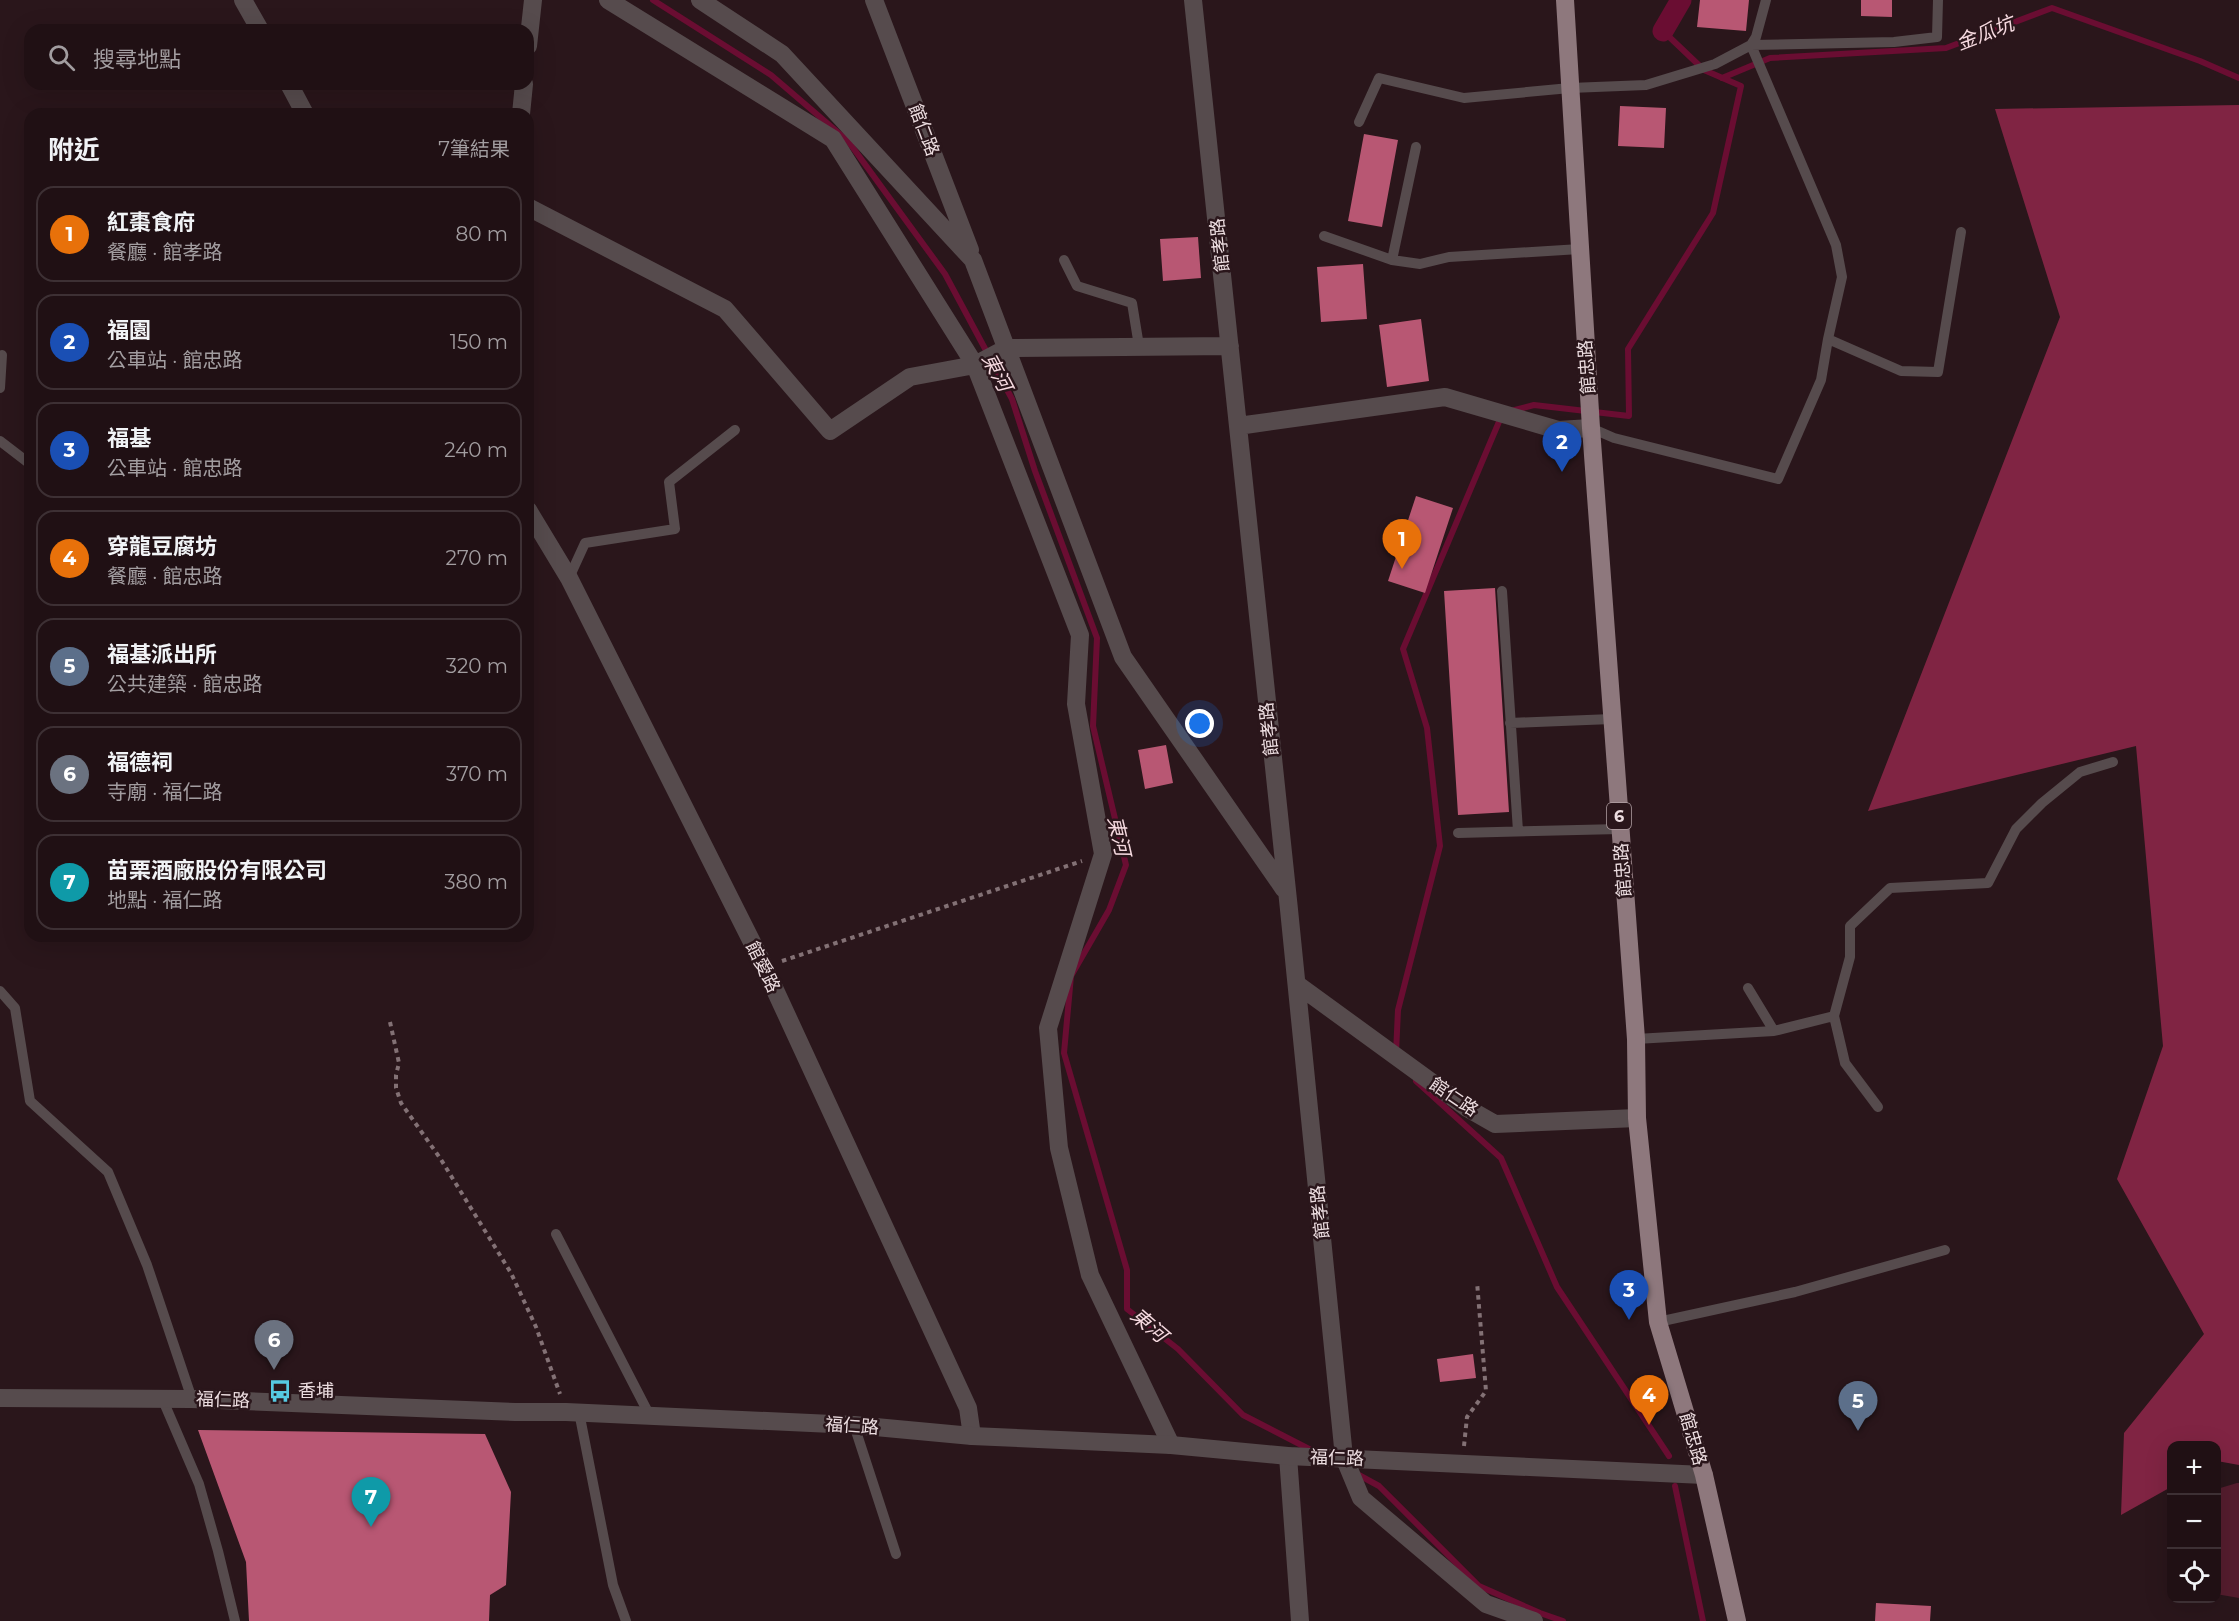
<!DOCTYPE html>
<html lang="zh-TW">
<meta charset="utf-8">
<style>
body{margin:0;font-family:Montserrat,"Noto Sans TC",sans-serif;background:#28191d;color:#f1f3f6}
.controls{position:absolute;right:18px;bottom:18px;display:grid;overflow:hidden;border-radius:12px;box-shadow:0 6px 24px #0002}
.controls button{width:54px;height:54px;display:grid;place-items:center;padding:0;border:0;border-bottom:2px solid #3d3034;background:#201014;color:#f1f3f6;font:30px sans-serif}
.you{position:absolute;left:1200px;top:724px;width:21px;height:21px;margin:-15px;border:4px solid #fff;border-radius:50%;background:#1a73e8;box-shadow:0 0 0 9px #1a73e833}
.badge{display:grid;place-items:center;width:39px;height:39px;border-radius:50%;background:#0f766e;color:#fff;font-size:20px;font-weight:700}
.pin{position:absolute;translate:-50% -50px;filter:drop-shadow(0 2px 3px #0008)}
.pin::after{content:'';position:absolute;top:32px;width:21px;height:18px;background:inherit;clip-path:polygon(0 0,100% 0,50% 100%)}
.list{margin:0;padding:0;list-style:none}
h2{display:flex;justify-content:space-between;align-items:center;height:78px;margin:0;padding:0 24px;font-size:26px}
h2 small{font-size:20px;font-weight:400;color:#a29da0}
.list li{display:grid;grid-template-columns:39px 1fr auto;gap:18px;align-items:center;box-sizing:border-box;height:96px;margin:0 12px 12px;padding:0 12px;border:2px solid #3d3034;border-radius:18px}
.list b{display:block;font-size:22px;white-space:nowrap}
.list p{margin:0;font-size:20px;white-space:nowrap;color:#a29da0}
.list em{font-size:20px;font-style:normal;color:#a29da0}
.icon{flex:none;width:33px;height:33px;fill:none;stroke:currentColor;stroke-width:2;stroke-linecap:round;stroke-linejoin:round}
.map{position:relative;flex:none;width:2239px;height:1621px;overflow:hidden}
.search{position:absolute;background:#201014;box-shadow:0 6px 24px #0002;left:24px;top:24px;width:510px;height:66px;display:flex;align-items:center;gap:15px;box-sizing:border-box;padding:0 21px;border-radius:18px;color:#a29da0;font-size:22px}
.panel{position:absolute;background:#201014;box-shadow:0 6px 24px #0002;left:24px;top:108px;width:510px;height:834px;border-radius:18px}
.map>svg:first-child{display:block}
</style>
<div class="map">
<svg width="2239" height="1621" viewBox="0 0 2239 1621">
<rect width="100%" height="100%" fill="#2a161b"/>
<!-- green -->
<path fill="#551d2e" d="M 2237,1483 L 2239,1483 L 2239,1598 L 2216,1594 L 2217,1489 Z"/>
<!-- forest -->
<path fill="#802443" d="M 2239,105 L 2239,1465 L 2217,1461 L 2216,1446 L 2172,1446 L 2171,1487 L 2121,1515 L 2124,1433 L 2204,1334 L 2117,1179 L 2163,1046 L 2136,746 L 1868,811 L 2060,317 L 1995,109 Z"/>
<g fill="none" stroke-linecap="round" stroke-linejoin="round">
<!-- stream -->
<path stroke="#6a0d32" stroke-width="6" d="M 653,0 L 771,75 L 848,141 L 945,274 L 1012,399 L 1035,471 L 1097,638 L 1093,726 L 1126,865 L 1109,910 L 1071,976 L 1064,1053 L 1127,1270 L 1127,1309 L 1178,1349 L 1243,1415 L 1311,1450
M 1722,78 L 1770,58 L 1946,48 L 2052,8 L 2200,61 L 2239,78
M 1511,411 L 1534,405 L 1629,416 L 1628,349 L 1713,213 L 1741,86 L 1704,70 L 1663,31
M 1396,1053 L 1398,1010 L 1440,846 L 1427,728 L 1403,649 L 1501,417
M 1416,1081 L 1501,1158 L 1557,1287 L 1669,1456
M 1357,1474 L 1379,1486 L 1479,1586 L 1540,1613 L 1563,1621
M 1675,1486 L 1703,1621"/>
<!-- canal -->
<path stroke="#6a0d32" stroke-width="21" d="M 1663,31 L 1681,0"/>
</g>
<!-- building -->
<path fill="#b85773" d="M 1700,0 L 1749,0 L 1746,31 L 1697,27 Z
M 1861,0 L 1892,0 L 1892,17 L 1861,16 Z
M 1620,106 L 1666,108 L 1664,148 L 1618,146 Z
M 1364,134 L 1398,140 L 1382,227 L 1348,221 Z
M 1198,237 L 1201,278 L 1163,281 L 1160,239 Z
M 1363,264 L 1367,319 L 1321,322 L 1317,267 Z
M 1421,319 L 1429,381 L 1387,387 L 1379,325 Z
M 1416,496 L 1453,508 L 1425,593 L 1388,581 Z
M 1495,588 L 1509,812 L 1458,815 L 1444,591 Z
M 1166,745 L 1173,783 L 1145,789 L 1138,750 Z
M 1473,1354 L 1476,1378 L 1440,1382 L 1437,1359 Z
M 198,1430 L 485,1434 L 511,1492 L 506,1585 L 490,1595 L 489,1621 L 249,1621 L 246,1562 Z
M 1876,1603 L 1931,1606 L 1930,1621 L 1875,1621 Z"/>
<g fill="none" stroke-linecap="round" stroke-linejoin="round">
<!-- path -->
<path stroke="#837175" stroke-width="4" stroke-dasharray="4.5 4.5" stroke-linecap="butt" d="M 324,84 L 341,89
M 782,961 L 1082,861
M 390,1022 L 399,1063 L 396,1075 L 396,1088 L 401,1103 L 440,1158 L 511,1273 L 536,1327 L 560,1394
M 1464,1446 L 1467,1417 L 1486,1391 L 1477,1282"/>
<!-- service -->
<path stroke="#564b4d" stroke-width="10" d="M 1359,122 L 1379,78 L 1464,98 L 1570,88 L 1646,85 L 1715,64 L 1751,45 L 1894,42 L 1937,37 L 1938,0
M 1324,236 L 1392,260 L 1420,264 L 1449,257 L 1580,249
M 1064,260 L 1077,286 L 1132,303 L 1139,346
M 1392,260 L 1416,147
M 1828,339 L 1901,371 L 1938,372 L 1961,232
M 0,388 L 2,355
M 1591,428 L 1614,438 L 1778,479 L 1821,380 L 1828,339 L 1842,277 L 1836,245 L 1751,45 L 1756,37 L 1766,0
M 0,441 L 30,464
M 569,578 L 585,543 L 675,529 L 669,482 L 735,430
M 1502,591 L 1518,831
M 1510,723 L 1612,719
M 1458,833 L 1620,829
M 1748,988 L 1774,1031
M 0,991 L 15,1008 L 30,1101 L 108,1172 L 147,1265 L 192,1399
M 1636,1039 L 1774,1031 L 1834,1016
M 1878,1107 L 1845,1063 L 1834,1016 L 1850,957 L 1850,926 L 1890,888 L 1988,883 L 2016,829 L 2042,803 L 2080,772 L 2113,762
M 556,1234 L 650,1416
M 1658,1322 L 1795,1292 L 1945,1250
M 162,1398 L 199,1484 L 218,1551 L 235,1621
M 579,1412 L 613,1585 L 626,1621
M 854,1425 L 896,1554"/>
<!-- minor -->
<path stroke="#564b4d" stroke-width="18" d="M 243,0 L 260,30
M 608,0 L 833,139 L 975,365 L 1080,635 L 1076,704 L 1103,854 L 1048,1028 L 1059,1148 L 1090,1275 L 1171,1445
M 700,0 L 782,54 L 973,260 L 1123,657 L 1284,889
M 874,0 L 970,250
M 1193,0 C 1246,486 1296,971 1344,1457 L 1361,1498 L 1486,1604 L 1534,1621
M 528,46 L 533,0
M 289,84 L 305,114
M 521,114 L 524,84
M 528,207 L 725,309 L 830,431 L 910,377 L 975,365 L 1007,348 L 1230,346
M 1238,426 L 1445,397 L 1558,430 L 1591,428
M 528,510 L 569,578 L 764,966 L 968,1408 L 972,1436
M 1298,985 L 1467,1108 L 1495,1124 L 1637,1118
M 1288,1456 L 1300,1621"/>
<!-- tertiary -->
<path stroke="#564b4d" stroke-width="18" d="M 0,1398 L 192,1399 L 515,1412 L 566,1412 L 854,1425 L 972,1436 L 1171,1445 L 1288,1456 L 1704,1475"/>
<!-- primary -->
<path stroke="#8e787d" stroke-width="18" d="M 1565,0 L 1591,428 L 1636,1039 L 1637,1118 L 1658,1322 L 1704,1475 L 1737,1621"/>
</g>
<!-- icons -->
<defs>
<g id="bus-bare" transform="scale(1.8)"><path d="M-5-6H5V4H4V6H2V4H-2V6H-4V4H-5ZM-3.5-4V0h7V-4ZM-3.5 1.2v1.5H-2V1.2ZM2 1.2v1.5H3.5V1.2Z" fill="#56c9e1" stroke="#2a161b" stroke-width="2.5" paint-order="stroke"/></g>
</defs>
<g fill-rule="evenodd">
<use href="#bus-bare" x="280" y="1391"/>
</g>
<g text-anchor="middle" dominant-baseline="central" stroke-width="5" stroke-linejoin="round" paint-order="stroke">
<!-- shield labels -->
<rect fill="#2a161b" stroke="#b2a1a5" stroke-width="1.5" x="1607" y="803" width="24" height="26" rx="4.5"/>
<g font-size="16" font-weight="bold" fill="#ecdde0">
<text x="1619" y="816">6</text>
</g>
<!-- street labels -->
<g font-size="18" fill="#ecdde0" stroke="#2a161b">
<text transform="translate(924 130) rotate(69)">館仁路</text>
<text transform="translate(1220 245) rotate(-96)">館孝路</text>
<text transform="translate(1587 367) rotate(-94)">館忠路</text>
<text transform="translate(1269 729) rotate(-96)">館孝路</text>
<text transform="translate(1623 870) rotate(-94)">館忠路</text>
<text transform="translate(763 967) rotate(64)">館愛路</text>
<text transform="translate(1454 1097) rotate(34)">館仁路</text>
<text transform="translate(1320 1212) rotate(-96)">館孝路</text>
<text transform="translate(223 1400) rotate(2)">福仁路</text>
<text transform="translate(852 1426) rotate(4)">福仁路</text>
<text transform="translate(1693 1439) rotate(74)">館忠路</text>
<text transform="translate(1337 1458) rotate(2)">福仁路</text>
</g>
<!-- poi labels -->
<g font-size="18" fill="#ecdde0" stroke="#2a161b" text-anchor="start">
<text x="298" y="1391">香埔</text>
</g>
<!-- water labels -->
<g font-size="20" font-style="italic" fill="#f6dae0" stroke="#2a161b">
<text transform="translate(1985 33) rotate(-21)">金瓜坑</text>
<text transform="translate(997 372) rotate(62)">東河</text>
<text transform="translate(1119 836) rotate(77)">東河</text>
<text transform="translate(1149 1325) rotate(41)">東河</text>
</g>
</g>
</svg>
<div class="controls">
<button>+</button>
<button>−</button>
<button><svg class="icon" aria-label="locate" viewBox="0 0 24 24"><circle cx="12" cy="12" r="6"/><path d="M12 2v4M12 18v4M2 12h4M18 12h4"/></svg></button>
</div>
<div class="you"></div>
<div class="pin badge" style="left:1402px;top:569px;background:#e8710a">1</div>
<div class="pin badge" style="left:1562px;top:472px;background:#1a4fb4">2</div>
<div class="pin badge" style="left:1629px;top:1320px;background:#1a4fb4">3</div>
<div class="pin badge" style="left:1649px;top:1425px;background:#e8710a">4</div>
<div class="pin badge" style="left:1858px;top:1431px;background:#5c6f8a">5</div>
<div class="pin badge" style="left:274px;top:1370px;background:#6b7280">6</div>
<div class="pin badge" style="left:371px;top:1527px;background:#0f9aa8">7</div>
<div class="search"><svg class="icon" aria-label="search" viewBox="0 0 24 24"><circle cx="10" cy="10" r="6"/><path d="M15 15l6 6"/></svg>搜尋地點</div>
<section class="panel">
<h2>附近<small>7筆結果</small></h2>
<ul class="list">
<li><span class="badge" style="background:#e8710a">1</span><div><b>紅棗食府</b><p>餐廳 · 館孝路</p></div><em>80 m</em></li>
<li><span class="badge" style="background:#1a4fb4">2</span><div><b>福園</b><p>公車站 · 館忠路</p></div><em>150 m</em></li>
<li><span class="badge" style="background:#1a4fb4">3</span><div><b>福基</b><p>公車站 · 館忠路</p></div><em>240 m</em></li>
<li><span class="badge" style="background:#e8710a">4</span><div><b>穿龍豆腐坊</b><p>餐廳 · 館忠路</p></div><em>270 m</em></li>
<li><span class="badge" style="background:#5c6f8a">5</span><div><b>福基派出所</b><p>公共建築 · 館忠路</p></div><em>320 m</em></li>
<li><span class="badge" style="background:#6b7280">6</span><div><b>福德祠</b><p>寺廟 · 福仁路</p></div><em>370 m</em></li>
<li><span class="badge" style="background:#0f9aa8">7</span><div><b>苗栗酒廠股份有限公司</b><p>地點 · 福仁路</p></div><em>380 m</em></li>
</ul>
</section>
</div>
